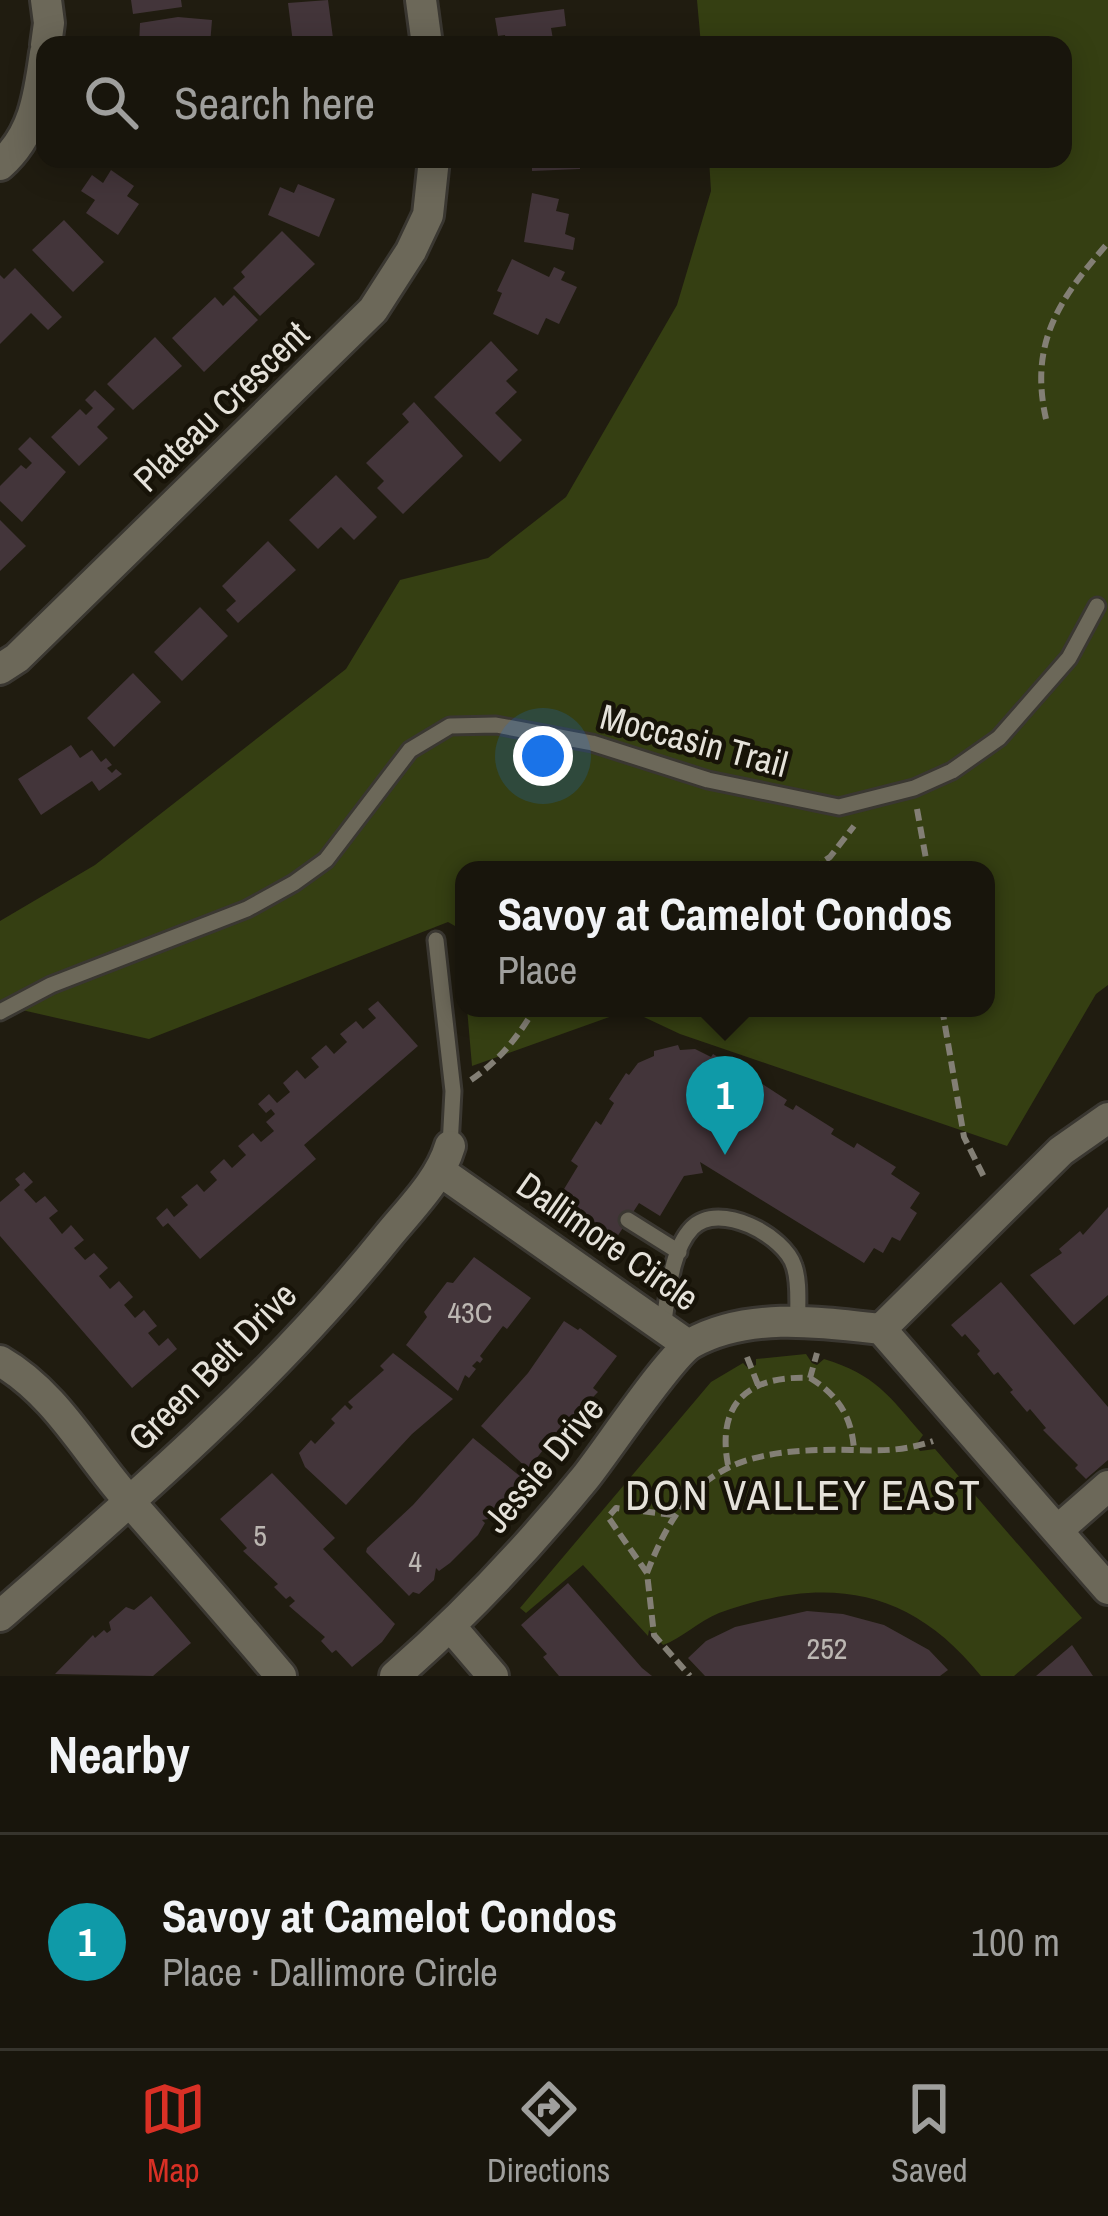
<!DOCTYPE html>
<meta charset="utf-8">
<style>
body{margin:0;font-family:"Archivo Narrow",sans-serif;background:#211e15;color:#f1f3f6}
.you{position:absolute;left:543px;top:756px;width:42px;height:42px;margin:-30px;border:9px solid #fff;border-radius:50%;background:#1a73e8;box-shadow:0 0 0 18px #1a73e833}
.badge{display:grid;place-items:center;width:78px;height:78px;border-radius:50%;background:#d93025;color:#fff;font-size:39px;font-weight:700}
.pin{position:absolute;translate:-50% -99px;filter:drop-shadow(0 3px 6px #0008)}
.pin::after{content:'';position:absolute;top:63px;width:42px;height:36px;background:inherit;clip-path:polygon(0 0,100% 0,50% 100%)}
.popup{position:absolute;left:455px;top:861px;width:540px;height:156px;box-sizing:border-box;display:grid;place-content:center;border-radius:24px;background:#18150c;filter:drop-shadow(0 3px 9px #0005);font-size:39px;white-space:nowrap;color:#9f9f9d}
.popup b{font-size:45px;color:#f1f3f6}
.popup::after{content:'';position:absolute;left:50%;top:100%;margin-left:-24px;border:24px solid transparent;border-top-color:#18150c}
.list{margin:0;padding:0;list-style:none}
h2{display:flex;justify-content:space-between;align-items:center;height:156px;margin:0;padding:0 48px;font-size:51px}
h2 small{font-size:39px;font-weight:400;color:#9f9f9d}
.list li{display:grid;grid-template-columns:78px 1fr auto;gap:36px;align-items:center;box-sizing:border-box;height:216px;padding:0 48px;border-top:3px solid #36342d}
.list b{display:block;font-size:45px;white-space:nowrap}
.list p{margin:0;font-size:39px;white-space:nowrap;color:#9f9f9d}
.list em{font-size:39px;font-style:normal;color:#9f9f9d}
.icon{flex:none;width:66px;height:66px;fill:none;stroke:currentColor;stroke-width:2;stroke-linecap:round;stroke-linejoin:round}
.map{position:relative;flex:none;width:1108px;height:1676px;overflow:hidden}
.search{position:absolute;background:#18150c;box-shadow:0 6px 30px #0003;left:36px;right:36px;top:36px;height:132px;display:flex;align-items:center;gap:30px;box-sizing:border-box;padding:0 42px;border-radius:24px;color:#9f9f9d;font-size:45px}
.sheet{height:372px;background:#18150c}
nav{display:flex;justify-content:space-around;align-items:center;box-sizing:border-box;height:168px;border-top:3px solid #36342d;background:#18150c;font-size:33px;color:#9f9f9d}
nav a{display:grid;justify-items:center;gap:6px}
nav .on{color:#d93025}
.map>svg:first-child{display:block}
</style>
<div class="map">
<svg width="1108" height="1676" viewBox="0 0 1108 1676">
<rect width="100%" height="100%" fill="#201c10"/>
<!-- green -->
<path fill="#353f12" d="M 697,0 L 1108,0 L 1108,985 L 1096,994 L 1007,1146 L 680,1034 L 629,1010 L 472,1066 L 467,1008 L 986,1008 L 986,870 L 464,870 L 464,960 L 462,930 L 448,922 L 149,1039 L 0,1005 L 0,921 L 95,865 L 346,669 L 400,580 L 488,558 L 566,497 L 677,305 L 711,191 L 709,159 L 1063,159 L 1063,45 L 701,45 Z
M 806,1354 L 812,1363 L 817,1365 L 824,1359 C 876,1375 888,1395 923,1435 L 916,1445 L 920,1451 L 935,1449 L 1082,1618 L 1014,1676 L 981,1676 C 909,1586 825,1575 719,1613 C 699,1621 681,1639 663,1645 L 649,1630 L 648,1636 L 583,1565 L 526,1613 L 520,1608 L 711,1382 L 743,1363 L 748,1368 L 756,1365 L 756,1359 Z"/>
<!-- building -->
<path fill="#43353a" d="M 131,0 L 181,0 L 182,7 L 133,14 Z
M 328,0 L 333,38 L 293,43 L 288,3 Z
M 564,9 L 566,26 L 551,28 L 554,45 L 506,45 L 505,35 L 498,36 L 495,18 Z
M 178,17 L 212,20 L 210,45 L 139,45 L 140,23 Z
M 532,159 L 580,159 L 580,169 L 532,171 Z
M 111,170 L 134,186 L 127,196 L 139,204 L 118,235 L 86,213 L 95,200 L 81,191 L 92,175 L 103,183 Z
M 298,184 L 335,199 L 319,237 L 268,215 L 280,187 L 294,193 Z
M 532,193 L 559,199 L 556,211 L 569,214 L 565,234 L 575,238 L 573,250 L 524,242 Z
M 64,220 L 104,262 L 73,292 L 32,250 Z
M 282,231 L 315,264 L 260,316 L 233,288 L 245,277 L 241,272 Z
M 512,259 L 549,277 L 554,267 L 565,272 L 561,280 L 577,287 L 559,324 L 546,318 L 538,335 L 493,314 L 502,293 L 497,291 Z
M 15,268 L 62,317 L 48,330 L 31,313 L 0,344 L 0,275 L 4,279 Z
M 234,295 L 258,320 L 204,372 L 172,338 L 215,297 L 223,306 Z
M 155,337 L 182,366 L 133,410 L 107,384 Z
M 491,341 L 518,370 L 506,381 L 517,392 L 495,413 L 522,440 L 500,462 L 434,397 Z
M 95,390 L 115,409 L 97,427 L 108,438 L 79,466 L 51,437 L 80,409 L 86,415 L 93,408 L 85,400 Z
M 414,402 L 463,456 L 403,514 L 377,488 L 384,481 L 366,463 L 409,422 L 402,414 Z
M 30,437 L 66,472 L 22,522 L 0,501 L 0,486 L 21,465 L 26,469 L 32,463 L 18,449 Z
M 336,475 L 377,517 L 354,540 L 341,527 L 318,549 L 289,520 Z
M 0,520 L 26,546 L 0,571 Z
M 268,541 L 296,570 L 238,623 L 226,610 L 236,601 L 222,586 Z
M 200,607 L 228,636 L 182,681 L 154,652 Z
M 133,673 L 161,702 L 114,747 L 87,718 Z
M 71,745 L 80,758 L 92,750 L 101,762 L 106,758 L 112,765 L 107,768 L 112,773 L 116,769 L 122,774 L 99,791 L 92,781 L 41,815 L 18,779 Z
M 378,1001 L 418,1046 L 304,1145 L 316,1159 L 200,1259 L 168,1223 L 163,1227 L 156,1218 L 167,1208 L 174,1217 L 188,1205 L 181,1197 L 197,1184 L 204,1192 L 217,1180 L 210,1172 L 224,1159 L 232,1168 L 246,1155 L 238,1146 L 253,1133 L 261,1142 L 274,1131 L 266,1122 L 275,1114 L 271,1109 L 266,1113 L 258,1104 L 269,1094 L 277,1103 L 290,1092 L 283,1083 L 297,1070 L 305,1079 L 319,1067 L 311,1058 L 326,1045 L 334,1054 L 347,1042 L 340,1034 L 356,1021 L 363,1029 L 376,1018 L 368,1009 Z
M 678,1045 L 680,1050 L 695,1049 L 711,1057 L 713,1054 L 739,1070 L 736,1075 L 758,1088 L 761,1083 L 787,1100 L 784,1105 L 793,1110 L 796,1105 L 834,1129 L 831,1134 L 854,1148 L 857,1143 L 896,1167 L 891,1174 L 920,1193 L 910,1208 L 917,1213 L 900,1241 L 892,1237 L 883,1253 L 874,1248 L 864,1263 L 700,1162 L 703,1173 L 684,1176 L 660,1216 L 639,1203 L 617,1237 L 558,1199 L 578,1166 L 571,1161 L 596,1121 L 601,1125 L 614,1103 L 609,1099 L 626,1073 L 629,1075 L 638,1063 L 654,1056 L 654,1051 Z
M 24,1172 L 33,1182 L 24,1190 L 36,1203 L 45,1196 L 58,1211 L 49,1218 L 62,1234 L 71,1225 L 84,1240 L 74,1248 L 85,1260 L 94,1253 L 108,1268 L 99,1276 L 110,1289 L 119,1281 L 133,1297 L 124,1305 L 135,1318 L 144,1310 L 157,1326 L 148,1333 L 159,1346 L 168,1338 L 177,1349 L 132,1388 L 0,1236 L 0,1202 L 20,1185 L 15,1179 Z
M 1108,1207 L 1108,1295 L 1074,1325 L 1030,1275 L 1062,1253 L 1059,1249 L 1080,1231 L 1083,1235 Z
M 474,1257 L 531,1298 L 507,1329 L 503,1326 L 480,1356 L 483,1359 L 480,1363 L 477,1361 L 472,1366 L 476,1369 L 469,1378 L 465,1375 L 458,1391 L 406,1345 L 427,1317 L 424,1312 L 447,1282 L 453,1283 Z
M 1001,1282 L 1108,1407 L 1108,1460 L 1086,1479 L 1075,1468 L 1078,1465 L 1043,1430 L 1046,1428 L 1030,1409 L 1027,1412 L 1010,1392 L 1013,1390 L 998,1372 L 994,1375 L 977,1354 L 980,1351 L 965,1334 L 962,1337 L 951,1325 Z
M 564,1321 L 578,1330 L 580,1328 L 617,1356 L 593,1388 L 598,1392 L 565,1426 L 569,1429 L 558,1442 L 551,1440 L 528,1469 L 481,1426 L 528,1373 Z
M 393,1353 L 453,1399 L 412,1434 L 346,1505 L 305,1467 L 299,1453 L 311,1440 L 315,1444 L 335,1423 L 331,1419 L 345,1405 L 350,1410 L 353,1407 L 348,1402 L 384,1370 L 380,1366 Z
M 473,1438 L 521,1477 L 519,1482 L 506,1494 L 508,1502 L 494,1518 L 482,1520 L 485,1523 L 478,1535 L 450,1563 L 439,1571 L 436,1568 L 434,1580 L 419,1594 L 413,1592 L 409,1596 L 366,1552 L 367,1548 L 413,1505 Z
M 272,1473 L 335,1538 L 323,1549 L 395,1624 L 382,1642 L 352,1667 L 336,1650 L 332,1653 L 321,1641 L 325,1637 L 289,1606 L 295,1601 L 290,1596 L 286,1599 L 274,1587 L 278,1584 L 243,1551 L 247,1548 L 220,1519 Z
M 568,1583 L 642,1668 L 652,1676 L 559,1676 L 543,1657 L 547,1654 L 521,1625 Z
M 151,1596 L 191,1643 L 153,1676 L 55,1674 L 93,1635 L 95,1638 L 104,1630 L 107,1633 L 111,1630 L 109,1622 L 126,1607 L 134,1610 Z
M 807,1611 L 843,1614 L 884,1625 L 929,1650 L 948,1670 L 940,1676 L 705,1676 L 688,1658 L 706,1641 L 735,1627 Z
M 1072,1645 L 1093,1676 L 1036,1676 Z"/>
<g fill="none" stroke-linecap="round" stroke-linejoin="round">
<!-- lane casing -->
<g stroke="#3a3731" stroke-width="21">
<path id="lane" d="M 436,940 L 453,1091 L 450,1146
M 0,1012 L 51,985 L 247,909 L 294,883 L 326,860 L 410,750 L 450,726 L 496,725 L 592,743 L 708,780 L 839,807 L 914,788 L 952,771 L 999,738 L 1069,658 L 1097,606
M 628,1220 L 679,1252
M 663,1328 C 668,1297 670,1251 692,1228 C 719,1200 785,1236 794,1266 C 800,1283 797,1306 798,1323"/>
</g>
<!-- street casing -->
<g stroke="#3a3731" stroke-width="36">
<path id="street" d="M 46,0 L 49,23 L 46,45
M 421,0 L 427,45
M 0,165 C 34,135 39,96 45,53
M 0,669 L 17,658 L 373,310 L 411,251 L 428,215 L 434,159
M 440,1171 L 688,1345
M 881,1329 L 1061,1151 L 1108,1118
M 0,1361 C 57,1394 87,1454 130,1502 C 181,1560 231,1617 281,1676
M 1059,1529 L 1108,1486
M 0,1616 C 136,1497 274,1378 388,1236 C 410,1209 440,1180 450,1146
M 451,1627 L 493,1676
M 395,1676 C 464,1616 527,1549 585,1478 C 606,1452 671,1354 692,1343 C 748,1312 820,1322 881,1329 L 1108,1589"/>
</g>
<!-- path -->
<path stroke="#837f75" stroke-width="6" stroke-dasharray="12 6" stroke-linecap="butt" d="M 1046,419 C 1029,343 1059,299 1108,243
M 917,809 L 928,870
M 811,870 L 830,857 L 854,826
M 942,1008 L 964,1137 L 984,1177
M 471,1080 C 499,1061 518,1037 535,1008
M 747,1357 L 758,1385
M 810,1378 C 838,1395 852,1417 854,1450
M 728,1465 C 716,1402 750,1375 810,1378 L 817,1353
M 673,1515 L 616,1508 L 608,1517 L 647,1573 L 654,1635 L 690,1676
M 647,1573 C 688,1465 742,1448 851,1450 C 882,1451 904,1451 933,1441"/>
<!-- lane -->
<use href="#lane" stroke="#6c6859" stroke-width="15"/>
<!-- street -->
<use href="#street" stroke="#6c6859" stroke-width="30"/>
</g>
<g text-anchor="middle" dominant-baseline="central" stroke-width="9" stroke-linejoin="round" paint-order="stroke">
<!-- number labels -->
<g font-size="30" fill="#bcb7b2">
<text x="470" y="1312">43C</text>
<text x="260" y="1535">5</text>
<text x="415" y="1561">4</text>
<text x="827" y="1648">252</text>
</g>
<!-- street labels -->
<g font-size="36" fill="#e5e2da" stroke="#171308">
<text transform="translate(221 406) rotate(-44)">Plateau Crescent</text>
<text transform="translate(694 740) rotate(15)">Moccasin Trail</text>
<text transform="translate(608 1241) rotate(35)">Dallimore Circle</text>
<text transform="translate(212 1366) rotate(-45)">Green Belt Drive</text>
<text transform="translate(543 1464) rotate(-50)">Jessie Drive</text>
</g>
<!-- quarter labels -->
<g font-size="42" letter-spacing="3" fill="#e5e2da" stroke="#171308">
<text x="804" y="1495">DON VALLEY EAST</text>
</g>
</g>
</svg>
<div class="you"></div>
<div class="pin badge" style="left:725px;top:1155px;background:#0f9aa8">1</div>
<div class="popup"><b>Savoy at Camelot Condos</b>Place</div>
<div class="search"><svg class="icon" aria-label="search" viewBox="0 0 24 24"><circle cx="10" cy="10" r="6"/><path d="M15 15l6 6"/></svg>Search here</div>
</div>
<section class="sheet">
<h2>Nearby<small></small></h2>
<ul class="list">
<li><span class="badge" style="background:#0f9aa8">1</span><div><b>Savoy at Camelot Condos</b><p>Place · Dallimore Circle</p></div><em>100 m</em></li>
</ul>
</section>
<nav>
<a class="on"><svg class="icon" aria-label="map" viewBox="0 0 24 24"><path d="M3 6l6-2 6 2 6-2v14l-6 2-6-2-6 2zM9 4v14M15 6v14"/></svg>Map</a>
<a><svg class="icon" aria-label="directions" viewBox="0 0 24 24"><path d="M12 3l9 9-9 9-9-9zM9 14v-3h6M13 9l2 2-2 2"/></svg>Directions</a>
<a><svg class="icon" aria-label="saved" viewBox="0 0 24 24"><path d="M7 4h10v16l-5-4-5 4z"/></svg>Saved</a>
</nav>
